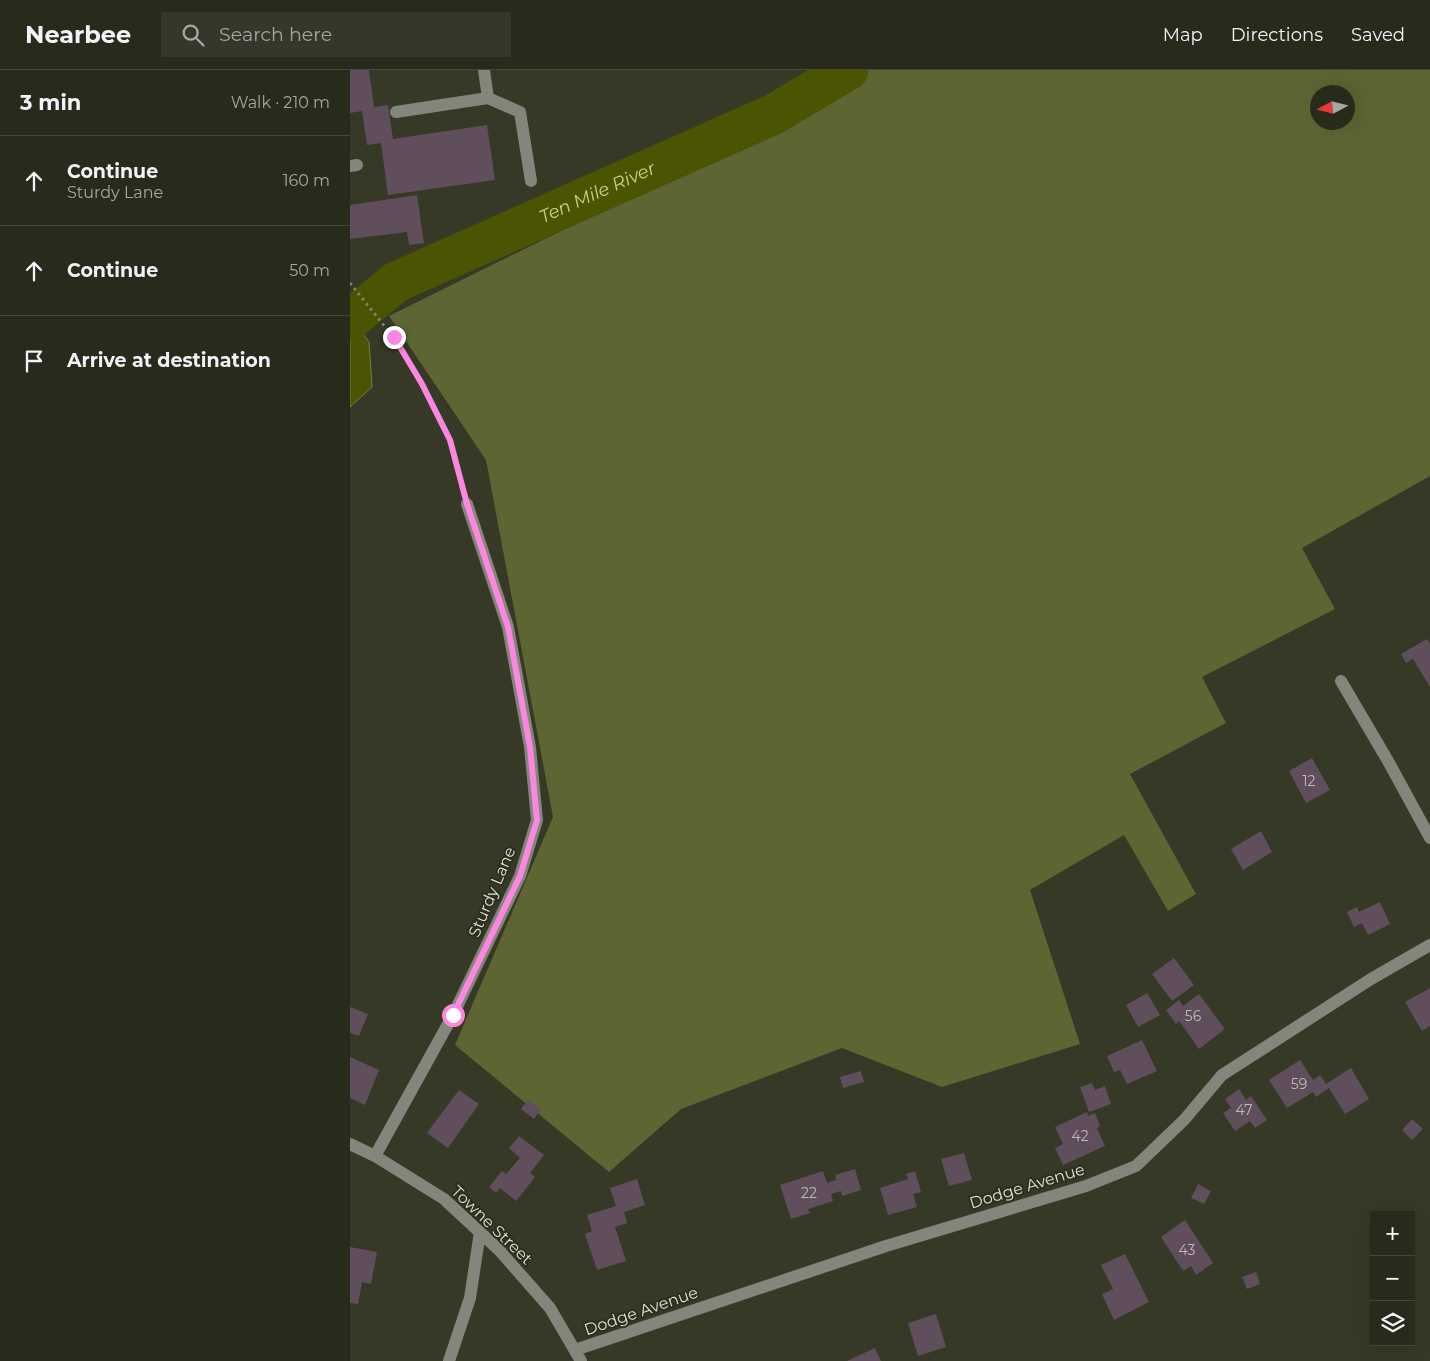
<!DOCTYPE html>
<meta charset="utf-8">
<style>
body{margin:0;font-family:Montserrat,sans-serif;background:#343729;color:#f1f3f6}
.controls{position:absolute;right:15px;bottom:15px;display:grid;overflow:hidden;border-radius:0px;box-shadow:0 5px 20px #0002}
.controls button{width:45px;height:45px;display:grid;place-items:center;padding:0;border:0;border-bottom:1px solid #44473b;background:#282b1c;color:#f1f3f6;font:25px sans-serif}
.compass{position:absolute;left:960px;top:15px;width:45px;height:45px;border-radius:50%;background:#282b1c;box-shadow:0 5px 20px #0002;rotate:263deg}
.stop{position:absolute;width:15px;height:15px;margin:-11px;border:4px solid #fd86e1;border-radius:50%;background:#fff}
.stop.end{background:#fd86e1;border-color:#fff;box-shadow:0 1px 5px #0008}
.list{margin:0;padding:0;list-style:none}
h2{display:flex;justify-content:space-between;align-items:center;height:65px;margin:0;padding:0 20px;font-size:21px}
h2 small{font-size:16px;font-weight:400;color:#a5a7a3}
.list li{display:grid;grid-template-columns:32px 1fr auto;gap:15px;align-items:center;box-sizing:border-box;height:90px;padding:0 20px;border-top:1px solid #44473b}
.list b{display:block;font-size:19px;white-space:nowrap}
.list p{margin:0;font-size:16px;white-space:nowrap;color:#a5a7a3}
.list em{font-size:16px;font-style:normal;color:#a5a7a3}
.icon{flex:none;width:28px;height:28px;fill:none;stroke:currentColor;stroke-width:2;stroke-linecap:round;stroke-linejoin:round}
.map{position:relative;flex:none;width:1080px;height:1291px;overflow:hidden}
header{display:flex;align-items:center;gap:30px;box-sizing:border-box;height:70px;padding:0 25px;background:#282b1c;border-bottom:1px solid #44473b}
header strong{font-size:24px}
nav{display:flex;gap:28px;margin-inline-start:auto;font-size:18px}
.search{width:350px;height:45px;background:#343729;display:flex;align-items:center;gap:12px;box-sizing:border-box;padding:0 18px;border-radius:0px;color:#a5a7a3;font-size:19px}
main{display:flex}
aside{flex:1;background:#282b1c}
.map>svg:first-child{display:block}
</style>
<header>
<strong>Nearbee</strong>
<div class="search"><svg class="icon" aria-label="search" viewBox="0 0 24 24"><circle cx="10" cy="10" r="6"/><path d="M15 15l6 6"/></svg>Search here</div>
<nav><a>Map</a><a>Directions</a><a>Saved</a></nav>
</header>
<main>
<aside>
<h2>3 min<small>Walk · 210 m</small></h2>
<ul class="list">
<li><svg class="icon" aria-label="ahead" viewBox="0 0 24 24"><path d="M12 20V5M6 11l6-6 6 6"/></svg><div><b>Continue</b><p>Sturdy Lane</p></div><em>160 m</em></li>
<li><svg class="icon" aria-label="ahead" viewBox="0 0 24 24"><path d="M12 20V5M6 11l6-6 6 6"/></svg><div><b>Continue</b></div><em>50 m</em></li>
<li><svg class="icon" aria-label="arrive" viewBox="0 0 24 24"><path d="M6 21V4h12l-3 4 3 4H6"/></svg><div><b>Arrive at destination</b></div></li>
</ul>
</aside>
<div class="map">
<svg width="1080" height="1291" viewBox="0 0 1080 1291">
<rect width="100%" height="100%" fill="#353925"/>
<!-- green -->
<path fill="#5d6533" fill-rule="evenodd" d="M 470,0 L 1080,0 L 1080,406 L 952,478 L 985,539 L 852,607 L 876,653 L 780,704 L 846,824 L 818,841 L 774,765 L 680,820 L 730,974 L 592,1017 L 492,978 L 331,1039 L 259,1102 L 105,975 L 203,747 L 136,390 L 39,246 L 336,99 ZM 968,22 L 998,22 L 998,52 L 968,52 Z"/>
<!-- water -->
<path fill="#4b5403" stroke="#777e42" d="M 0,246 L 19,272 L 22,317 L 0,337 Z"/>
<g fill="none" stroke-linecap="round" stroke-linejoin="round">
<!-- river -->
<path stroke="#4b5403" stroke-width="41" id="s1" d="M 0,250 L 46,212 L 424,44 L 498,0"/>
</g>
<!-- building -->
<path fill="#614e5c" d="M 0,0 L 19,0 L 24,37 L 38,35 L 43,69 L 137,55 L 145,110 L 38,125 L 31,73 L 17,75 L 12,41 L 0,43 Z
M 67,125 L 74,173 L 59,175 L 57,162 L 0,169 L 0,135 Z
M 1077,569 L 1080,573 L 1080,617 L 1063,589 L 1056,593 L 1051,584 Z
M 962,688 L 980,720 L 956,733 L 939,701 Z
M 911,761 L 922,782 L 893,800 L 881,779 Z
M 1030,832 L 1040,854 L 1018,865 L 1012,853 L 1004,857 L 997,842 L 1007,837 L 1009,842 Z
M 824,888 L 844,915 L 822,931 L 802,904 Z
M 1080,918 L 1080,956 L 1072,961 L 1055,932 Z
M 797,923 L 810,945 L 788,957 L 776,935 Z
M 849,924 L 875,959 L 849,979 L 829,951 L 826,954 L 816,940 L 829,930 L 833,936 Z
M 0,937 L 18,944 L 9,966 L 0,963 Z
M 792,970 L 807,1001 L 777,1014 L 770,1000 L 764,1002 L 757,986 Z
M 0,987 L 29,1000 L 15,1035 L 0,1028 Z
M 950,990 L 963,1010 L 970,1005 L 976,1014 L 1001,998 L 1019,1029 L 995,1044 L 979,1018 L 966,1027 L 963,1022 L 937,1038 L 919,1010 Z
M 511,1001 L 514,1012 L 493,1018 L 490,1007 Z
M 742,1013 L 745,1020 L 755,1016 L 761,1034 L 739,1042 L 730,1017 Z
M 889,1019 L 896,1030 L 901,1026 L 917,1050 L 905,1058 L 900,1051 L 885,1061 L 873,1043 L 881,1038 L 875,1029 Z
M 109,1020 L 129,1034 L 98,1078 L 77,1063 Z
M 178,1030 L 191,1039 L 184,1049 L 171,1039 Z
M 737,1042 L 738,1046 L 745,1043 L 750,1056 L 747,1058 L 755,1076 L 713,1095 L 705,1078 L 713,1074 L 705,1057 Z
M 1062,1049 L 1073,1059 L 1062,1070 L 1052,1060 Z
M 169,1066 L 194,1085 L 180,1103 L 185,1107 L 166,1131 L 150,1118 L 146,1123 L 139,1117 L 152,1101 L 156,1104 L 170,1088 L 159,1078 Z
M 614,1083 L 622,1110 L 599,1116 L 591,1089 Z
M 505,1099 L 511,1120 L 492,1126 L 491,1121 L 481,1124 L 483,1131 L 458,1139 L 460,1143 L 441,1149 L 430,1115 L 473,1101 L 477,1113 L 486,1110 L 485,1105 Z
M 565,1101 L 571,1122 L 563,1124 L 567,1137 L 538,1145 L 530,1118 L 558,1109 L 556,1104 Z
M 287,1109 L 295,1135 L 274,1142 L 277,1153 L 265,1157 L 276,1191 L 247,1200 L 235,1164 L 242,1161 L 237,1145 L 266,1136 L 260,1118 Z
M 848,1114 L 861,1121 L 854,1134 L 841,1128 Z
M 835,1150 L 863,1193 L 846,1205 L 841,1196 L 833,1201 L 811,1167 Z
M 0,1177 L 27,1182 L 21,1214 L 12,1212 L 8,1234 L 0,1233 Z
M 775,1184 L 799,1232 L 764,1250 L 752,1224 L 763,1219 L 751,1195 Z
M 906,1202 L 910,1214 L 897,1219 L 892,1207 Z
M 586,1244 L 596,1277 L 568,1286 L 558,1253 Z
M 525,1278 L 531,1291 L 497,1291 Z"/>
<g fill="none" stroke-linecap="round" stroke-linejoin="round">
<!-- path -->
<path stroke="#808372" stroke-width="3" stroke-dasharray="2.5 4" stroke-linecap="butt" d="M 0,213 L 43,267 L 72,314 L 100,370 L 113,419"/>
<!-- minor -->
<path stroke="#84867c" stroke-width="12" d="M 134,0 L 138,28 L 170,42 L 181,111
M 46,42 L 138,28
M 0,96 L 7,95
M 991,611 L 1038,691 L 1080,768
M 0,1074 L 25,1086 L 94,1129 L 149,1180 L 200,1238 L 231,1291
M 25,1086 L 103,945 L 170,806 L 187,750 L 180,677 L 158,557 L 117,434
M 225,1280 L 536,1176 L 736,1116 L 786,1096 L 834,1050 L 872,1005 L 1021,909 L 1080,875
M 99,1291 L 120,1228 L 130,1162"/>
</g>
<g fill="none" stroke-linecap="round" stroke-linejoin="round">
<!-- route -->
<path stroke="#fd86e1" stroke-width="6" d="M 44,267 L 72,314 L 100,370 L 117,434 L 158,557 L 180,677 L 187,750 L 170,806 L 103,945"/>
</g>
<g text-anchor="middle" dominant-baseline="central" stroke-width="4" stroke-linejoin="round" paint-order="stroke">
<!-- number labels -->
<g font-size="14" fill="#bfbcb6">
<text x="959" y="711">12</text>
<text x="843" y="946">56</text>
<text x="949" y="1014">59</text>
<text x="894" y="1040">47</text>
<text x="730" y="1066">42</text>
<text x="459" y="1123">22</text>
<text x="837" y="1180">43</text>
</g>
<!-- street labels -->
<g font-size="16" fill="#dee0d4" stroke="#2b2f1c">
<text transform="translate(142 822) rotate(-67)">Sturdy Lane</text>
<text transform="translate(677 1116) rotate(-17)">Dodge Avenue</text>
<text transform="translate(142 1155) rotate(44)">Towne Street</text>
<text transform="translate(291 1241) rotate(-19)">Dodge Avenue</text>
</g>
<!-- water labels -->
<g font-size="18" font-style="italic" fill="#c8d774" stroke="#2b2f1c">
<text stroke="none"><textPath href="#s1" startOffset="280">Ten Mile River</textPath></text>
</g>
</g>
</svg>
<div class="controls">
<button>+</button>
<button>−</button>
<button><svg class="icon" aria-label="layers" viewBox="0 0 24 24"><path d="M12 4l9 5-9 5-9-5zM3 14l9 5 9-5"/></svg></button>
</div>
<svg class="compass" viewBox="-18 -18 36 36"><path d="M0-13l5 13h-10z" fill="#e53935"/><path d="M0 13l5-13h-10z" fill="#a5a7a3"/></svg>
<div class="stop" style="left:103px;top:945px"></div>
<div class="stop end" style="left:44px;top:267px"></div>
</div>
</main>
